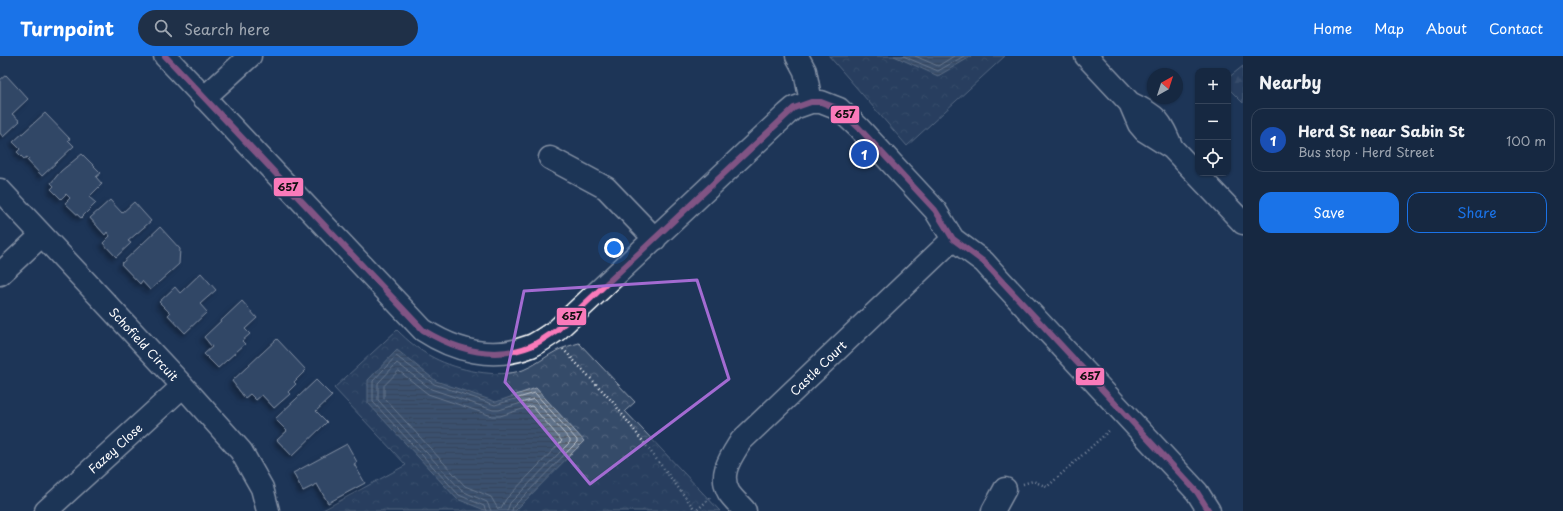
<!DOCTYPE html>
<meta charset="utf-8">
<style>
body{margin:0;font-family:"Playpen Sans",sans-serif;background:#1f3048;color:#f1f3f6}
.controls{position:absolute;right:12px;top:12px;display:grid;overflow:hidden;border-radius:8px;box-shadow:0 1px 3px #0004}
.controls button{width:36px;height:36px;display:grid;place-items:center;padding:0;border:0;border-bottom:1px solid #35445a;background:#162841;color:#f1f3f6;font:20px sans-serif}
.compass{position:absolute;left:1147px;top:12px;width:36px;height:36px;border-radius:50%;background:#162841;box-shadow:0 1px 3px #0004;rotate:39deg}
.you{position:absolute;left:614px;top:192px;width:14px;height:14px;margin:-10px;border:3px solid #fff;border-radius:50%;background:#1a73e8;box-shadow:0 0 0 6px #1a73e833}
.badge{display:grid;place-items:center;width:26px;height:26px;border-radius:50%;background:#1a73e8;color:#fff;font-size:13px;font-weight:700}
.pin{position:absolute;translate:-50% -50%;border:2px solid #fff;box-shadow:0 1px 4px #0006}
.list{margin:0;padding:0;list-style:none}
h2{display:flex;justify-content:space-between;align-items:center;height:52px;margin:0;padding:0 16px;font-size:17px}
h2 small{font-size:13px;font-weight:400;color:#9ea6b1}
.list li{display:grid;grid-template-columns:26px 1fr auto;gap:12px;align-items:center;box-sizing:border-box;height:64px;margin:0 8px 8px;padding:0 8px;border:1px solid #35445a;border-radius:12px}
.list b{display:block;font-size:15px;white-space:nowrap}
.list p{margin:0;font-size:13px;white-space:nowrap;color:#9ea6b1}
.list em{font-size:13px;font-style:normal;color:#9ea6b1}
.actions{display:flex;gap:8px;padding:12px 16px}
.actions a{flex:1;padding:9px 0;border:1px solid #1a73e8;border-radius:12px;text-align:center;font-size:14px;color:#1a73e8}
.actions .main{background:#1a73e8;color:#fff}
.icon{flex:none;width:22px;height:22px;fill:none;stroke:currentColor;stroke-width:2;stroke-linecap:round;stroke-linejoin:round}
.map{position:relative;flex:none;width:1243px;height:455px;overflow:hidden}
header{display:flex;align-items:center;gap:24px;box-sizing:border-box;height:56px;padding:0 20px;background:#1a73e8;color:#fff}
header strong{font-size:19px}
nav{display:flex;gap:22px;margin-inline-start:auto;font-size:14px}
.search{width:280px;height:36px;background:#1f3048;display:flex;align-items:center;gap:10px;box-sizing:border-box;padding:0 14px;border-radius:22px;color:#9ea6b1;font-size:15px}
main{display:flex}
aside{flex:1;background:#162841}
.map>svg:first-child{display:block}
</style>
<header>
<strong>Turnpoint</strong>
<div class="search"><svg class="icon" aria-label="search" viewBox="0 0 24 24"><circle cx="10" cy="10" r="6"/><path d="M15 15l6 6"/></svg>Search here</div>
<nav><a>Home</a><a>Map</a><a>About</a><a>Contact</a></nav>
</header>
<main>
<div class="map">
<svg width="1243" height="455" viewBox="0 0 1243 455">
<defs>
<pattern id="forest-firs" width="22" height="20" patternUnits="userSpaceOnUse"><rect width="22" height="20" fill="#364b69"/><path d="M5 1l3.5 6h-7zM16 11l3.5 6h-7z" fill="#546680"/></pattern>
<pattern id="park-crowns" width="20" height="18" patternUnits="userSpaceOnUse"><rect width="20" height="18" fill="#364b69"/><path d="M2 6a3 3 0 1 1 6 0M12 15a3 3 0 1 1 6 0" fill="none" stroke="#546680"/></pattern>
<pattern id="water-rules" width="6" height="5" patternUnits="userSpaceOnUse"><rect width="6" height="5" fill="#617289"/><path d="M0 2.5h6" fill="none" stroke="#555d67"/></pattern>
<filter id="shadow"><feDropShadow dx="-3.5" dy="3.5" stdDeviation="2" flood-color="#0009"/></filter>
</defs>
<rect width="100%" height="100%" fill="#1d3557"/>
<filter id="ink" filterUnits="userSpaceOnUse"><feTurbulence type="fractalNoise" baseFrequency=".025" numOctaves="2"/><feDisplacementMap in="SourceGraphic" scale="8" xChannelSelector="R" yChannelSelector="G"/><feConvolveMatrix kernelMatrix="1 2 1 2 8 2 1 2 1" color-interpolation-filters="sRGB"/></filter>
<g filter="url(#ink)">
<!-- forest -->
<path fill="url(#forest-firs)" stroke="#9aa5b4" d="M 1243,10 L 1243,47 L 1228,32 L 1228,22 Z"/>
<!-- park -->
<path fill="url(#park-crowns)" stroke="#9aa5b4" d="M 829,0 L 1005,0 L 907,90 Z
M 397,274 C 408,285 420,295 434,302 C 457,314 498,323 523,314 C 536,309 546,300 558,294 C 565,291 572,289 579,287 L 635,346 L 625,355 L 720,455 L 321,455 L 406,409 L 334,332 Z"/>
<!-- water -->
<path fill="url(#water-rules)" stroke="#a0aab8" d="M 894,0 L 972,0 L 938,20 Z
M 397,294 L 436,325 L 496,346 L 536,332 L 584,385 L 515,455 L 487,455 L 457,443 L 368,347 L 368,324 Z"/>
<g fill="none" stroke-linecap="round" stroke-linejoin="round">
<!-- shore -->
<path stroke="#c0c7d0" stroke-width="1" d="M 903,0 L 938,15 L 964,0
M 915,0 L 938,10 L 954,0
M 399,315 L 428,338 L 492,360 L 500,360 L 532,350 L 562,385 L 506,443 L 501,452 L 498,453 L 491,441 L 465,430 L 384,342 L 384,330 Z
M 486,455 L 484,450 L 459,439 L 373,346 L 373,325 L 396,300 L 434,328 L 495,349 L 535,337 L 577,384 L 577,386 L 513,451 L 512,455
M 491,455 L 487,446 L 462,435 L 378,344 L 378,327 L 397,307 L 431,333 L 493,354 L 499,354 L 534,343 L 570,384 L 570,386 L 510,447 L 507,455"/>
</g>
<!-- building -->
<path fill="#4a5d79" stroke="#fff" filter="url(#shadow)" d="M 6,19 L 28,43 L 12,58 L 20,65 L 3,81 L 0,77 L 0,24 Z
M 45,57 L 70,83 L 68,84 L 74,90 L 42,120 L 27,104 L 29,103 L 27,101 L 24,103 L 17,96 L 20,93 L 13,86 Z
M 82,98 L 101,117 L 96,121 L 102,128 L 89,141 L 96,147 L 81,162 L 65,147 L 70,142 L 66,138 L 61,143 L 51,133 L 54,130 L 51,127 L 61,115 Z
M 110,144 L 122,157 L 134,146 L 151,165 L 128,185 L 131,187 L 116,201 L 103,187 L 110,180 L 107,176 L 105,179 L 90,162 Z
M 160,171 L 180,193 L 179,208 L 150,234 L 142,225 L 140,228 L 121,208 Z
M 201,217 L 216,234 L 200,248 L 207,256 L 185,277 L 168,259 L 170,257 L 159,246 L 175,231 L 180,237 Z
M 242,245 L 257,262 L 245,273 L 250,278 L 242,285 L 245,288 L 218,312 L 204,298 L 212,291 L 204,281 Z
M 277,283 L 306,314 L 294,326 L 296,328 L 288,336 L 290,338 L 274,352 L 262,339 L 256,344 L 250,338 L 245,342 L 232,325 Z
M 316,324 L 332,340 L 316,355 L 327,366 L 292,400 L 277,384 L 287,375 L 275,363 Z
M 347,388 L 357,406 L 354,408 L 365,427 L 328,447 L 317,428 L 303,435 L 293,417 Z"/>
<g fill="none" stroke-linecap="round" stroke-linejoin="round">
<!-- minor casing -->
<g stroke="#fff" stroke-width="25">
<path id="minor" d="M 165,0 L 423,274 C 455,295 493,305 531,290 C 540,286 549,279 557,274 L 787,58 L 794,52 L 811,46 L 821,46 L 839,53 L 859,72 L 935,154 L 953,183 L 984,206 L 1001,225 L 1197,436 L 1209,455
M 797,0 L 805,15 L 811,46
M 1086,0 L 1130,47 L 1139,68 L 1145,75 L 1172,92 L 1243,167
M 204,42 L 250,0
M 1130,47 C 1158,60 1160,64 1172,92
M 550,102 L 606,132 L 655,183
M 0,134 L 183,330 L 241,395 L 262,432 L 268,455
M 0,218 L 42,179
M 46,455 L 183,330
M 745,455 C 740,449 733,443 729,437 C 718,418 731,401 741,385 L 953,183
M 993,455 L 1005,433"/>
</g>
<!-- path -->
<path stroke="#fff" stroke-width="2.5" stroke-dasharray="1 3" stroke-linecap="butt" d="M 563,293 L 612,345 L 696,455 L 710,442
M 1023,428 L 1033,425 L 1047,431 L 1111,373"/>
<!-- minor -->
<use href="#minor" stroke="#1d3557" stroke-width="22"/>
<!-- bus-1 casing -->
<g stroke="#1d3557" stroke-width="9">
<path id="bus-1" d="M 165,0 L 423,274 C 456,294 493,305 531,290 C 540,286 549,279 557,274 L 794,52 L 811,46 L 821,46 L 839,53 L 859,72 L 935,154 L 953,183 L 984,206 L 1197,436 L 1209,455"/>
</g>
<!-- bus-1 -->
<use href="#bus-1" stroke="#fa7aba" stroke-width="6"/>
</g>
</g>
<!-- marked area -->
<path d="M0 0H1243V455H0ZM 697,224 L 729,323 L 590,428 L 505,326 L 524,235 Z" fill="#1d3557" fill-opacity=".55" fill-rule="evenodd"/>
<path fill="none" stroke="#a36bd2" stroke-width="3" stroke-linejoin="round" d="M 697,224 L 729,323 L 590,428 L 505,326 L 524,235 Z"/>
<g text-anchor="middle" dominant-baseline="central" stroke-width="3.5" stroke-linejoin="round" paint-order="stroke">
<!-- street labels -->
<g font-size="12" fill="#fff" stroke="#1d3557">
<text transform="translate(144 288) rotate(47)">Schofield Circuit</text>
<text transform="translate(818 312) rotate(-44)">Castle Court</text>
<text transform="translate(115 392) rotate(-42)">Fazey Close</text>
</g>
</g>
<g stroke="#1d3557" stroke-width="1.5">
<rect x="830" y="49" width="30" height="19" rx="4" fill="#fa7aba"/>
<rect x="273" y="121" width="31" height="20" rx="4" fill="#fa7aba"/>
<rect x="556" y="251" width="31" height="19" rx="4" fill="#fa7aba"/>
<rect x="1075" y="311" width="30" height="19" rx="4" fill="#fa7aba"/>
</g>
<g font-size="11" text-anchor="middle" font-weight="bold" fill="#111">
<text x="845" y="62">657</text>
<text x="288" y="135">657</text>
<text x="572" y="264">657</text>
<text x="1090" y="324">657</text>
</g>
</svg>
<div class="controls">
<button>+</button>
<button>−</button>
<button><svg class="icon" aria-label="locate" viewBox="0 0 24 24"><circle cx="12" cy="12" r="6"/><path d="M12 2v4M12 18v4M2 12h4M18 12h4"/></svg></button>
</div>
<svg class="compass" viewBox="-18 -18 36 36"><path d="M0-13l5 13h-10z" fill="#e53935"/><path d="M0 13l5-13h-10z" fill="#9ea6b1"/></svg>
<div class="you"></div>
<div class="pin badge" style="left:864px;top:98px;background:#1a4fb4">1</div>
</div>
<aside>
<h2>Nearby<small></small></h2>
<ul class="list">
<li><span class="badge" style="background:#1a4fb4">1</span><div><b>Herd St near Sabin St</b><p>Bus stop · Herd Street</p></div><em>100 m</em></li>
</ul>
<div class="actions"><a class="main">Save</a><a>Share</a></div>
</aside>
</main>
